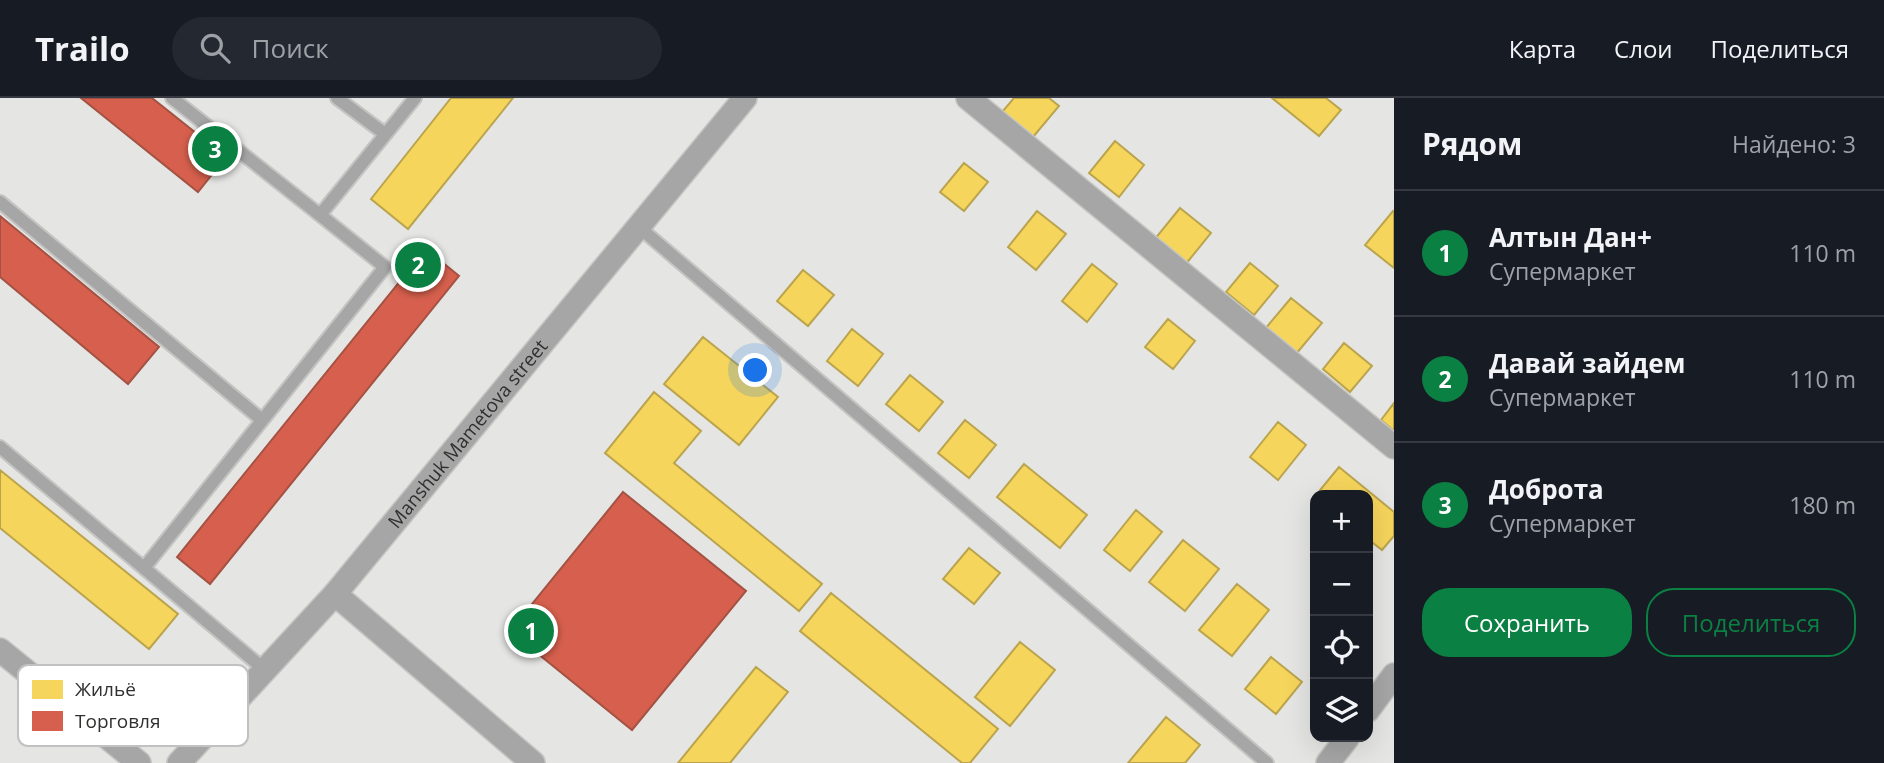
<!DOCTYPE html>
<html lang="ru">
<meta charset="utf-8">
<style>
body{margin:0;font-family:"Open Sans",sans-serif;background:#242831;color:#f1f3f6}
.controls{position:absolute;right:21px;bottom:21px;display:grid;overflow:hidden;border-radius:14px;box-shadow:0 7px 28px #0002}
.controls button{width:63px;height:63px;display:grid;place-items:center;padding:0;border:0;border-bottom:2px solid #363941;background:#171b24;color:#f1f3f6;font:35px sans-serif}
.you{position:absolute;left:756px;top:273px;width:24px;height:24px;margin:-18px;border:5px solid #fff;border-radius:50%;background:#1a73e8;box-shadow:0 0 0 10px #1a73e833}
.badge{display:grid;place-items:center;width:46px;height:46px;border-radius:50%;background:#0b8043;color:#fff;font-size:23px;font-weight:700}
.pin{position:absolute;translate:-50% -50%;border:4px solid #fff;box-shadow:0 2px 7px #0006}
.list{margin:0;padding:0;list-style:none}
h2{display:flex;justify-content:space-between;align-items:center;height:91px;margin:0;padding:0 28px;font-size:30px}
h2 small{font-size:23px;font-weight:400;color:#9ea1a6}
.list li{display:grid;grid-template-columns:46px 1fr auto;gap:21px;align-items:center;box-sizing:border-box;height:126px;padding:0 28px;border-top:2px solid #363941}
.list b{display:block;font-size:26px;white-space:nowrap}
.list p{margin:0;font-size:23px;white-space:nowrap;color:#9ea1a6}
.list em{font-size:23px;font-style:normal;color:#9ea1a6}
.actions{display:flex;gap:14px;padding:21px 28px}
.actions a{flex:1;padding:16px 0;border:2px solid #0b8043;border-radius:28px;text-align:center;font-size:24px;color:#0b8043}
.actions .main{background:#0b8043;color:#fff}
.icon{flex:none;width:38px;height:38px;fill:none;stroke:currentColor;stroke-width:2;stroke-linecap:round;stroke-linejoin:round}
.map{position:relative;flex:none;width:1394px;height:665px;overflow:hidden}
header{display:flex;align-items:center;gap:42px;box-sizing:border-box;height:98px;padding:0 35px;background:#171b24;border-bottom:2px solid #363941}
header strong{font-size:33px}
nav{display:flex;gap:38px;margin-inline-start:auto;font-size:24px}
.search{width:490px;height:63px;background:#242831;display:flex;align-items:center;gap:18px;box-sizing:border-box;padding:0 24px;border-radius:38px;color:#9ea1a6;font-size:26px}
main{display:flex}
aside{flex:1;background:#171b24}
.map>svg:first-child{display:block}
</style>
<header>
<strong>Trailo</strong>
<div class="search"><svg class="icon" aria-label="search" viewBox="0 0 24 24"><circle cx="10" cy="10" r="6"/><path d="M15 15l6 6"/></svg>Поиск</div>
<nav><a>Карта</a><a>Слои</a><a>Поделиться</a></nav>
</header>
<main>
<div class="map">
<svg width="1394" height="665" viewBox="0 0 1394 665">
<rect width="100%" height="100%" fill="#e5e6e3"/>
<!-- homes -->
<path fill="#f6d55c" stroke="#bba44e" stroke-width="2" d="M 451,0 L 513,0 L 408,131 L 371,101 Z
M 1014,0 L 1049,0 L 1059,8 L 1033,39 L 1002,14 Z
M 1272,0 L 1326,0 L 1341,12 L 1319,38 Z
M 1115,43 L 1144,67 L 1119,99 L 1089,75 Z
M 964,65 L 988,84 L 964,113 L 940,94 Z
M 1180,110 L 1211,135 L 1185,167 L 1154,142 Z
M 1037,113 L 1066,136 L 1036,172 L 1008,149 Z
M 1393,113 L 1394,114 L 1394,170 L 1365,147 Z
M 1250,165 L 1278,188 L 1254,217 L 1226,194 Z
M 1092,166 L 1117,186 L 1087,224 L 1062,203 Z
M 803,172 L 834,197 L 808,228 L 777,203 Z
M 1291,200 L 1322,225 L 1296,256 L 1265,231 Z
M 1168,221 L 1195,243 L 1173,271 L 1145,249 Z
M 852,231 L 883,256 L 858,288 L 827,263 Z
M 703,239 L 778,299 L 739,347 L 664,286 Z
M 1344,245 L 1372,268 L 1350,294 L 1323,271 Z
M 910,277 L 943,304 L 919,333 L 886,306 Z
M 654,294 L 701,333 L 674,365 L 822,486 L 799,513 L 605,355 Z
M 1394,305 L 1394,333 L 1381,322 Z
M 965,322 L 996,347 L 969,380 L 938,355 Z
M 1278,324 L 1306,347 L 1278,382 L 1250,359 Z
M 1024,366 L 1087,417 L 1060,450 L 997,399 Z
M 1339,369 L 1394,414 L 1394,438 L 1382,452 L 1368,441 L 1368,397 L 1316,397 Z
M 0,372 L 178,516 L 149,551 L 0,430 Z
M 1136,412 L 1162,434 L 1130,473 L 1104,452 Z
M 1183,442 L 1219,471 L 1185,513 L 1149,484 Z
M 969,450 L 1000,475 L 974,506 L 943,481 Z
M 1237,486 L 1269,512 L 1232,558 L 1199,532 Z
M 831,495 L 998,631 L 970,665 L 962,665 L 800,533 Z
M 1020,544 L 1055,572 L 1010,628 L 975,599 Z
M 1271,559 L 1302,584 L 1276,616 L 1245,591 Z
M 756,569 L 788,594 L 730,665 L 678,665 Z
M 1166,619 L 1200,647 L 1185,665 L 1128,665 Z"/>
<!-- shops -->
<path fill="#d6604d" stroke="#a45244" stroke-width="2" d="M 81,0 L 152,0 L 226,59 L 198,94 Z
M 0,118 L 159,249 L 128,286 L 0,179 Z
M 426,151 L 459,178 L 210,486 L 177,459 Z
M 623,394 L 746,493 L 632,632 L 510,533 Z"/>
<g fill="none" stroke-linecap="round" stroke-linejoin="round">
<!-- lane casing -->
<g stroke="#c4c4c3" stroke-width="16">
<path id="lane" d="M 172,0 L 320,117
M 337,0 L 385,36
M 0,104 L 262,322
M 640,130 L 1267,665
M 0,349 L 265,572
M 144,470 L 385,169 L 320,117 L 415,0"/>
</g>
<!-- street casing -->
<g stroke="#c4c4c3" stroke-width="26">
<g id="street">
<path d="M 968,0 L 1394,349"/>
<path d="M 335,496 L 533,665"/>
<path d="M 0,552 L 139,665"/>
<path d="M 1368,612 L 1394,577"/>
<path id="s1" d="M 179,665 L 335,496 L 745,0"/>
<path d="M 1328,665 L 1348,639"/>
</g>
</g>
<!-- lane -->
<use href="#lane" stroke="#a6a6a6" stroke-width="12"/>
<!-- street -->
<use href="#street" stroke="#a6a6a6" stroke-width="23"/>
</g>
<g text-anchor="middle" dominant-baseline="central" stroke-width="7" stroke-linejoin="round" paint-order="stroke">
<!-- street labels -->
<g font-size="19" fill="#30302f" stroke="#fff">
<text stroke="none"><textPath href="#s1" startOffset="438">Manshuk Mametova street</textPath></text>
</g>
</g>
<!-- legend -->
<rect x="18" y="567" width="230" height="81" rx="10" fill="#fff" stroke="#c1c1c1" stroke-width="2"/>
<rect x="32" y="582" width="31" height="19" fill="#f6d55c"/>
<rect x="32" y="613" width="31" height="20" fill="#d6604d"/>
<g font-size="19" fill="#30302f">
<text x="75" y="598">Жильё</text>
<text x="75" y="630">Торговля</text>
</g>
</svg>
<div class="controls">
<button>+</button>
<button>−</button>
<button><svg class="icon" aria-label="locate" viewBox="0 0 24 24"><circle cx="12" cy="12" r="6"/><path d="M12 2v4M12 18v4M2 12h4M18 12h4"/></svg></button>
<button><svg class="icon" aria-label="layers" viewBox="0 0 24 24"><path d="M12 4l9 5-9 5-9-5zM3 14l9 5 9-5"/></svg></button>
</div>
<div class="you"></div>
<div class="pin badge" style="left:531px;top:533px">1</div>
<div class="pin badge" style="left:418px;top:167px">2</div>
<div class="pin badge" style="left:215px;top:51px">3</div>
</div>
<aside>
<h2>Рядом<small>Найдено: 3</small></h2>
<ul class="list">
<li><span class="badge">1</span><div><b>Алтын Дан+</b><p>Супермаркет</p></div><em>110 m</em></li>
<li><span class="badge">2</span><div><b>Давай зайдем</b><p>Супермаркет</p></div><em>110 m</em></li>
<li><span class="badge">3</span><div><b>Доброта</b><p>Супермаркет</p></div><em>180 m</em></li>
</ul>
<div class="actions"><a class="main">Сохранить</a><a>Поделиться</a></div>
</aside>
</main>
